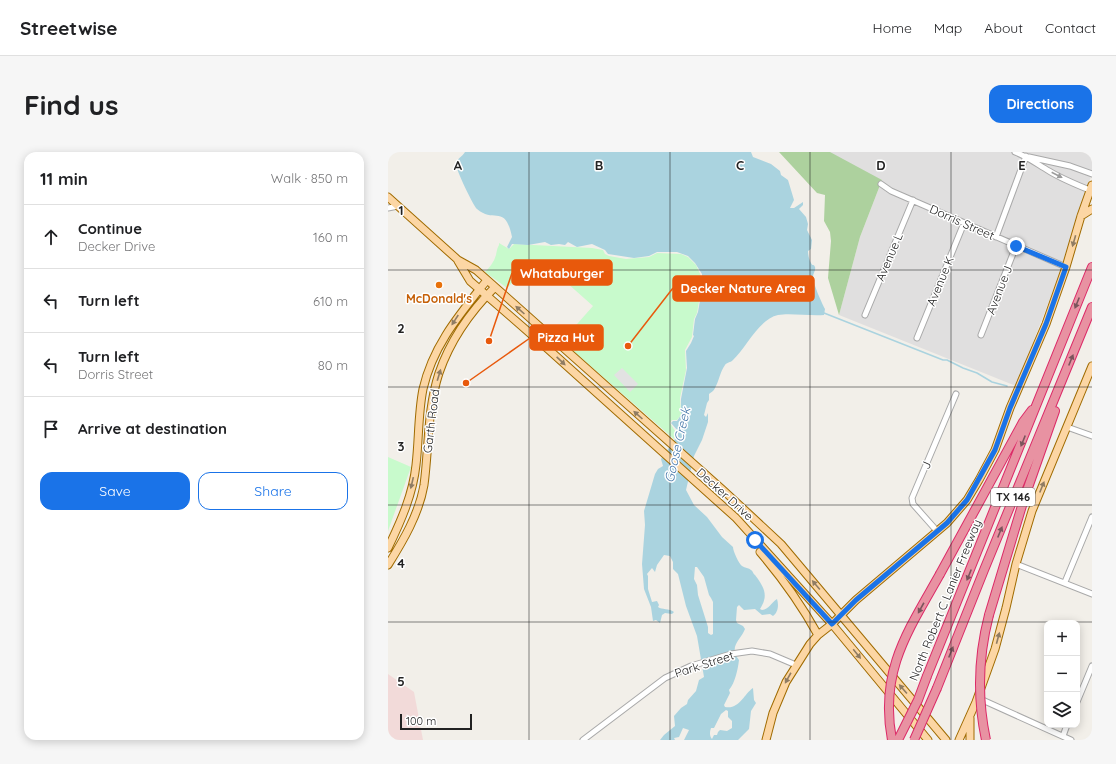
<!DOCTYPE html>
<meta charset="utf-8">
<style>
body{margin:0;font-family:Quicksand,sans-serif;background:#f6f6f6;color:#202124}
.controls{position:absolute;right:12px;bottom:12px;display:grid;overflow:hidden;border-radius:8px;box-shadow:0 2px 10px #0003}
.controls button{width:36px;height:36px;display:grid;place-items:center;padding:0;border:0;border-bottom:1px solid #e0e0e0;background:#fff;color:#202124;font:20px sans-serif}
.scale{position:absolute;left:12px;bottom:10px;width:72px;box-sizing:border-box;padding-left:4px;border:2px solid #222;border-top:0;font-size:11px;line-height:14px;white-space:nowrap;color:#222;-webkit-text-stroke:3px #fff;paint-order:stroke}
.stop{position:absolute;width:12px;height:12px;margin:-9px;border:3px solid #1a73e8;border-radius:50%;background:#fff}
.stop.end{background:#1a73e8;border-color:#fff;box-shadow:0 1px 4px #0008}
.list{margin:0;padding:0;list-style:none}
h2{display:flex;justify-content:space-between;align-items:center;height:52px;margin:0;padding:0 16px;font-size:17px}
h2 small{font-size:13px;font-weight:400;color:#757577}
.list li{display:grid;grid-template-columns:26px 1fr auto;gap:12px;align-items:center;box-sizing:border-box;height:64px;padding:0 16px;border-top:1px solid #e0e0e0}
.list b{display:block;font-size:15px;white-space:nowrap}
.list p{margin:0;font-size:13px;white-space:nowrap;color:#757577}
.list em{font-size:13px;font-style:normal;color:#757577}
.actions{display:flex;gap:8px;padding:12px 16px}
.actions a{flex:1;padding:9px 0;border:1px solid #1a73e8;border-radius:12px;text-align:center;font-size:14px;color:#1a73e8}
.actions .main{background:#1a73e8;color:#fff}
.icon{flex:none;width:22px;height:22px;fill:none;stroke:currentColor;stroke-width:2;stroke-linecap:round;stroke-linejoin:round}
.map{position:relative;flex:none;width:704px;height:588px;overflow:hidden;border-radius:12px}
header{display:flex;align-items:center;gap:24px;box-sizing:border-box;height:56px;padding:0 20px;background:#fff;border-bottom:1px solid #e0e0e0}
header strong{font-size:19px}
nav{display:flex;gap:22px;margin-inline-start:auto;font-size:14px}
.intro{display:flex;align-items:center;justify-content:space-between;box-sizing:border-box;height:96px;padding:0 24px}
h1{margin:0;font-size:28px}
.button{padding:10px 18px;border-radius:12px;background:#1a73e8;color:#fff;font-size:14px;font-weight:700}
main{display:flex;gap:24px;padding:0 24px}
aside{flex:1;background:#fff;border-radius:12px;box-shadow:0 2px 10px #0003}
.map>svg:first-child{display:block}
</style>
<header>
<strong>Streetwise</strong>
<nav><a>Home</a><a>Map</a><a>About</a><a>Contact</a></nav>
</header>
<div class="intro"><h1>Find us</h1><a class="button">Directions</a></div>
<main>
<aside>
<h2>11 min<small>Walk · 850 m</small></h2>
<ul class="list">
<li><svg class="icon" aria-label="ahead" viewBox="0 0 24 24"><path d="M12 20V5M6 11l6-6 6 6"/></svg><div><b>Continue</b><p>Decker Drive</p></div><em>160 m</em></li>
<li><svg class="icon" aria-label="left" viewBox="0 0 24 24"><path d="M17 20v-9H6M10 6l-5 5 5 5"/></svg><div><b>Turn left</b></div><em>610 m</em></li>
<li><svg class="icon" aria-label="left" viewBox="0 0 24 24"><path d="M17 20v-9H6M10 6l-5 5 5 5"/></svg><div><b>Turn left</b><p>Dorris Street</p></div><em>80 m</em></li>
<li><svg class="icon" aria-label="arrive" viewBox="0 0 24 24"><path d="M6 21V4h12l-3 4 3 4H6"/></svg><div><b>Arrive at destination</b></div></li>
</ul>
<div class="actions"><a class="main">Save</a><a>Share</a></div>
</aside>
<div class="map">
<svg width="704" height="588" viewBox="0 0 704 588">
<rect width="100%" height="100%" fill="#f2efe9"/>
<!-- residential -->
<path fill="#e0dfdf" d="M 393,0 L 704,0 L 704,21 L 677,108 L 628,234 L 451,163 L 472,85 L 494,28 Z"/>
<!-- commercial -->
<path fill="#f2dad9" d="M 0,522 L 26,540 L 35,588 L 0,588 Z"/>
<!-- forest -->
<path fill="#add19e" d="M 391,0 L 442,0 L 494,28 L 472,85 L 451,163 L 440,126 L 443,89 L 442,80 L 436,69 L 437,43 L 429,41 Z"/>
<!-- park -->
<path fill="#c8facc" d="M 111,91 L 121,97 L 126,92 L 204,96 L 215,98 L 217,102 L 221,104 L 238,107 L 261,105 L 269,101 L 293,102 L 300,105 L 308,113 L 313,124 L 313,138 L 309,161 L 306,167 L 304,185 L 297,198 L 298,218 L 292,246 L 293,263 L 289,268 L 284,268 L 282,271 L 289,282 L 286,287 L 174,189 L 205,154 L 161,115 L 134,121 L 119,136 L 97,120 C 102,115 106,110 108,103 C 109,98 109,97 111,93 Z
M 0,305 L 23,315 L 0,379 Z"/>
<!-- parking -->
<path fill="#e2e2e2" d="M 234,216 L 250,232 L 242,240 L 226,223 Z"/>
<!-- water -->
<path fill="#aad3df" fill-rule="evenodd" d="M 77,0 L 363,0 L 365,5 L 383,12 L 392,19 L 393,23 L 400,28 L 406,48 L 402,56 L 406,56 L 415,50 L 415,53 L 411,57 L 418,65 L 420,72 L 419,78 L 424,88 L 423,97 L 420,99 C 420,102 421,108 423,111 C 425,115 425,111 427,115 C 428,119 425,121 425,125 C 425,132 434,151 437,157 L 436,163 C 421,164 402,161 390,163 C 371,167 358,196 345,208 C 342,211 339,210 337,213 C 332,220 331,229 327,236 C 326,239 323,240 321,242 L 321,248 L 319,251 L 316,263 L 318,265 L 320,261 L 320,270 L 314,288 L 306,304 L 298,338 L 306,353 L 319,365 L 334,385 L 345,395 C 345,399 351,412 354,414 C 357,416 361,416 363,418 C 365,419 365,422 367,423 C 376,435 381,443 372,457 L 374,458 C 381,457 383,451 389,447 C 391,453 390,461 385,464 L 382,462 L 374,463 L 367,457 L 356,458 L 351,453 L 349,455 L 348,468 L 349,471 L 355,474 L 357,477 C 353,488 340,494 351,508 C 350,517 347,531 341,538 L 342,541 L 336,553 L 337,555 C 351,558 356,542 365,536 L 366,548 L 368,551 L 363,559 L 361,577 L 350,588 L 296,588 L 301,578 L 295,576 L 291,585 L 286,586 L 287,588 L 272,588 L 276,583 L 287,574 L 286,564 L 293,556 L 299,552 L 300,548 L 308,539 L 311,528 L 316,525 L 309,484 L 298,454 L 290,422 L 285,417 L 285,410 L 282,404 L 276,403 L 269,413 L 267,420 L 264,416 L 259,422 L 260,424 L 260,437 L 264,450 L 269,449 L 271,453 L 270,455 C 274,458 281,456 286,460 L 284,462 L 277,461 L 274,463 L 272,471 L 268,468 L 265,469 L 263,455 L 256,437 L 254,412 L 257,373 L 256,359 L 267,322 L 270,317 L 275,314 L 273,307 L 290,283 L 290,279 L 283,271 L 285,269 L 289,269 L 293,263 L 293,247 L 299,216 L 298,199 L 303,191 L 306,184 L 305,183 L 307,167 L 310,160 L 314,137 L 314,122 L 307,111 L 300,104 L 289,100 L 269,100 L 261,104 L 246,106 L 220,102 L 217,98 L 204,92 L 189,95 L 180,90 L 177,93 L 171,92 L 163,93 L 157,90 L 140,93 L 126,92 L 124,92 L 121,97 L 119,95 L 124,85 C 117,51 106,72 89,57 C 85,53 68,18 68,12 C 69,6 74,5 77,0 ZM 307,415 L 309,415 L 316,425 L 321,443 L 323,446 L 325,450 L 325,482 L 323,483 L 320,481 L 320,475 L 310,443 L 309,433 L 306,427 ZM 338,558 L 340,559 L 340,565 L 344,569 L 344,576 L 339,579 L 332,578 L 330,580 L 329,583 L 326,583 L 324,587 C 321,583 322,579 323,576 L 326,576 L 333,562 Z"/>
<g fill="none" stroke-linecap="round" stroke-linejoin="round">
<!-- stream -->
<path stroke="#aad3df" stroke-width="1.5" d="M 436,161 L 555,208 L 559,208 L 575,216 L 589,221 L 604,230 L 619,234"/>
<!-- minor casing -->
<g stroke="#a9a9a9" stroke-width="7">
<path id="minor" d="M 627,0 C 640,5 649,12 661,19 C 674,27 689,33 704,39
M 641,5 L 682,14 L 704,22
M 493,32 L 503,39 L 678,115
M 0,56 L 10,54
M 608,85 L 638,4
M 477,163 L 525,48
M 593,183 L 628,94
M 529,186 L 576,71
M 679,275 L 704,284
M 549,379 L 525,352 L 524,346 L 568,242
M 628,412 L 704,442
M 677,430 L 704,365
M 590,546 L 683,588
M 689,550 L 704,514
M 675,584 L 679,573
M 195,588 L 277,526 L 303,514 L 343,502 L 364,499 L 382,502 L 408,513"/>
</g>
<!-- major casing -->
<g stroke="#a06b00" stroke-width="9">
<path id="major" d="M 0,45 L 70,108 L 88,118 L 335,338 L 393,392 L 558,588
M 693,64 L 704,57
M 70,109 L 82,129 L 160,197 L 348,366 L 444,472 L 540,588
M 0,396 C 13,369 25,342 28,313 C 31,288 30,262 35,237 C 45,193 72,162 99,128
M 372,400 C 395,427 413,452 430,483
M 0,413 C 15,389 31,362 36,333 C 41,296 39,258 51,221 C 62,189 83,159 107,135
M 378,588 L 385,561 L 398,530 L 422,492 L 430,483 L 444,472 L 468,448 L 559,371 L 579,348 L 591,328 L 607,298 L 622,256 L 658,172 L 678,115 L 693,64 L 704,33
M 571,588 L 588,550 L 607,497 L 618,456 L 628,412 L 644,359 L 704,214
M 582,588 L 582,566"/>
</g>
<!-- highway casing -->
<g stroke="#dc2a67" stroke-width="10">
<path id="highway" d="M 552,422 L 635,270 L 644,258
M 601,463 L 636,347 L 667,259
M 539,524 L 704,115
M 549,536 L 596,418 L 704,155"/>
</g>
<!-- minor -->
<use href="#minor" stroke="#fff" stroke-width="5"/>
<!-- major -->
<use href="#major" stroke="#fcd6a4" stroke-width="7"/>
<!-- highway -->
<use href="#highway" stroke="#e892a2" stroke-width="8"/>
<!-- highway-bridge casing -->
<g stroke="#dc2a67" stroke-width="10" stroke-linecap="butt">
<path id="highway-bridge" d="M 504,588 C 491,519 520,479 552,422
M 510,588 L 530,548 L 539,524
M 526,588 L 549,536
M 598,588 C 589,546 590,505 601,463"/>
</g>
<!-- highway-bridge -->
<use href="#highway-bridge" stroke="#e892a2" stroke-width="8"/>
</g>
<!-- one-way arrows -->
<defs><path id="oneway-solid" d="M-6-.8H1V-3.2L6.5 0L1 3.2V.8H-6Z"/></defs>
<use fill="#9c9c9c" href="#oneway-solid" transform="translate(669 23) rotate(27)"/>
<g fill="#8f7c63">
<use href="#oneway-solid" transform="translate(686 89) rotate(106)"/>
<use href="#oneway-solid" transform="translate(132 158) rotate(-138)"/>
<use href="#oneway-solid" transform="translate(67 168) rotate(123)"/>
<use href="#oneway-solid" transform="translate(173 209) rotate(43)"/>
<use href="#oneway-solid" transform="translate(51 223) rotate(-73)"/>
<use href="#oneway-solid" transform="translate(250 263) rotate(-138)"/>
<use href="#oneway-solid" transform="translate(24 331) rotate(103)"/>
<use href="#oneway-solid" transform="translate(654 335) rotate(-68)"/>
<use href="#oneway-solid" transform="translate(428 433) rotate(-130)"/>
<use href="#oneway-solid" transform="translate(610 486) rotate(-75)"/>
<use href="#oneway-solid" transform="translate(469 502) rotate(51)"/>
<use href="#oneway-solid" transform="translate(400 526) rotate(119)"/>
<use href="#oneway-solid" transform="translate(515 537) rotate(-131)"/>
</g>
<g fill="#7b545c">
<use href="#oneway-solid" transform="translate(689 151) rotate(112)"/>
<use href="#oneway-solid" transform="translate(683 208) rotate(-68)"/>
<use href="#oneway-solid" transform="translate(635 289) rotate(112)"/>
<use href="#oneway-solid" transform="translate(612 380) rotate(-68)"/>
<use href="#oneway-solid" transform="translate(581 423) rotate(112)"/>
<use href="#oneway-solid" transform="translate(533 456) rotate(119)"/>
<use href="#oneway-solid" transform="translate(563 500) rotate(-68)"/>
</g>
<g fill="none" stroke-linecap="round" stroke-linejoin="round">
<!-- route -->
<path stroke="#1a73e8" stroke-width="5" d="M 367,388 L 444,472 L 468,448 L 559,371 L 579,348 L 607,298 L 622,256 L 658,172 L 678,115 L 628,94"/>
</g>
<!-- grid -->
<path fill="none" stroke="#222" stroke-width="1" stroke-opacity="0.55" d="M 141,0 L 141,588M 282,0 L 282,588M 422,0 L 422,588M 563,0 L 563,588M 0,118 L 704,118M 0,235 L 704,235M 0,353 L 704,353M 0,470 L 704,470"/>
<!-- markers -->
<circle fill="#e8710a" stroke="#fff" stroke-width="1.5" cx="51" cy="133" r="4"/>
<g text-anchor="middle" dominant-baseline="central" stroke-width="3" stroke-linejoin="round" paint-order="stroke">
<!-- shield labels -->
<rect fill="#fff" stroke="#646464" stroke-width="1" x="603" y="336" width="44" height="18" rx="3"/>
<g font-size="11" font-weight="bold" fill="#222">
<text x="625" y="345">TX 146</text>
</g>
<!-- street labels -->
<g font-size="12" fill="#222" stroke="#fff">
<text transform="translate(574 70) rotate(24)">Dorris Street</text>
<text transform="translate(501 105) rotate(-67)">Avenue L</text>
<text transform="translate(552 129) rotate(-68)">Avenue K</text>
<text transform="translate(611 138) rotate(-69)">Avenue J</text>
<text transform="translate(43 269) rotate(-83)">Garth Road</text>
<text transform="translate(538 313) rotate(-67)">J</text>
<text transform="translate(337 342) rotate(42)">Decker Drive</text>
<text transform="translate(557 448) rotate(-68)">North Robert C Lanier Freeway</text>
<text transform="translate(316 512) rotate(-18)">Park Street</text>
</g>
<!-- food labels -->
<g font-size="12" font-weight="bold" fill="#c56008" stroke="#fff">
<text x="51" y="146">McDonald's</text>
</g>
<!-- water labels -->
<g font-size="13" font-style="italic" fill="#4a7aab" stroke="#fff">
<text transform="translate(289 293) rotate(-77)">Goose Creek</text>
</g>
</g>
<g font-size="13" text-anchor="middle" font-weight="bold" fill="#222" stroke="#fff" stroke-width="3" stroke-linejoin="round" paint-order="stroke">
<text x="70" y="18">A</text>
<text x="211" y="18">B</text>
<text x="352" y="18">C</text>
<text x="493" y="18">D</text>
<text x="634" y="18">E</text>
<text x="13" y="63">1</text>
<text x="13" y="181">2</text>
<text x="13" y="299">3</text>
<text x="13" y="416">4</text>
<text x="13" y="534">5</text>
</g>
<!-- callouts -->
<path fill="none" stroke="#e8590c" stroke-width="1.5" d="M101 189L124 121M240 194L285 136M78 231L142 186"/>
<g fill="#e8590c" stroke="#fff" stroke-width="1.5">
<circle cx="101" cy="189" r="4"/>
<circle cx="240" cy="194" r="4"/>
<circle cx="78" cy="231" r="4"/>
</g>
<g fill="#e8590c" stroke="#e8590c" stroke-width="1.5">
<rect x="124" y="108" width="100" height="25" rx="4"/>
<rect x="285" y="124" width="141" height="25" rx="4"/>
<rect x="142" y="173" width="73" height="25" rx="4"/>
</g>
<g font-size="13" text-anchor="middle" font-weight="bold" fill="#fff">
<text x="174" y="126">Whataburger</text>
<text x="355" y="141">Decker Nature Area</text>
<text x="178" y="190">Pizza Hut</text>
</g>
</svg>
<div class="controls">
<button>+</button>
<button>−</button>
<button><svg class="icon" aria-label="layers" viewBox="0 0 24 24"><path d="M12 4l9 5-9 5-9-5zM3 14l9 5 9-5"/></svg></button>
</div>
<div class="scale">100 m</div>
<div class="stop" style="left:367px;top:388px"></div>
<div class="stop end" style="left:628px;top:94px"></div>
</div>
</main>
